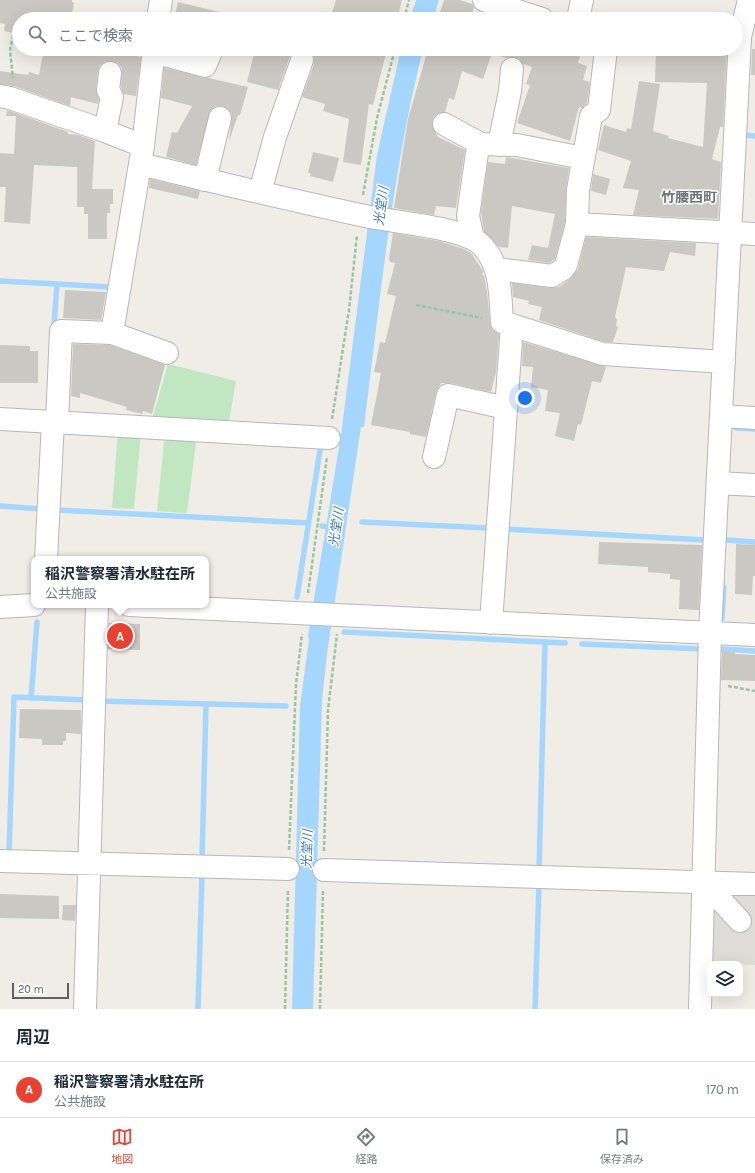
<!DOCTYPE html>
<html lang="ja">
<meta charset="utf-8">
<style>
body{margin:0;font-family:Karla,"Noto Sans JP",sans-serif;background:#f6f6f7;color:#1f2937}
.controls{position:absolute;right:12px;bottom:12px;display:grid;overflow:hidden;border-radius:8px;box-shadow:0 4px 16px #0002}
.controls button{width:36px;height:36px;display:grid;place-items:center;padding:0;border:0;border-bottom:1px solid #e0e1e3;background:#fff;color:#1f2937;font:20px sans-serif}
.scale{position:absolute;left:12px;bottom:10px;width:57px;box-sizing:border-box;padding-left:4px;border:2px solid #5d6065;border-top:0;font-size:11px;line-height:14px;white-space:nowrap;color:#5d6065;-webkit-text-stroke:3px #fff;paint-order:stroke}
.you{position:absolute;left:525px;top:398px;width:14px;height:14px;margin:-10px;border:3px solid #fff;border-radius:50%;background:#1a73e8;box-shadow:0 0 0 6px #1a73e833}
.badge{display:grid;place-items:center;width:26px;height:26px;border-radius:50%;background:#e84131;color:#fff;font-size:13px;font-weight:700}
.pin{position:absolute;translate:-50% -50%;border:2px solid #fff;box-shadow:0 1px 4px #0006}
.popup{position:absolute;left:31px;top:556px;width:178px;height:52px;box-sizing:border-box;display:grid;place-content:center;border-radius:8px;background:#fff;filter:drop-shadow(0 1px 3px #0005);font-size:13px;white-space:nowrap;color:#747a83}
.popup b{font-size:15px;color:#1f2937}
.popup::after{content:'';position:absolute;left:50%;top:100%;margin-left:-8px;border:8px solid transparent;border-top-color:#fff}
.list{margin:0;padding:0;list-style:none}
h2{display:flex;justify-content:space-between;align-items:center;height:52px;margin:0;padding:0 16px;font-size:17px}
h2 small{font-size:13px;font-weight:400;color:#747a83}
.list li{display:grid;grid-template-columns:26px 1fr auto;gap:12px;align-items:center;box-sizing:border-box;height:56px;padding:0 16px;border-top:1px solid #e0e1e3}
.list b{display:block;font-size:15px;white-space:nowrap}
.list p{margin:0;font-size:13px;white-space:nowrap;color:#747a83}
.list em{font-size:13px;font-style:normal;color:#747a83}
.icon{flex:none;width:22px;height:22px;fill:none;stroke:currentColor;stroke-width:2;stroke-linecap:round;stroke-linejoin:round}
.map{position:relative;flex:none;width:755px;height:1009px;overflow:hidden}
.search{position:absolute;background:#fff;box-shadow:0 4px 16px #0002;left:12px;right:12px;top:12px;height:44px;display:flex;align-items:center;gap:10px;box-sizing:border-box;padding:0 14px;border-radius:22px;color:#747a83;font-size:15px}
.sheet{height:108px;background:#fff}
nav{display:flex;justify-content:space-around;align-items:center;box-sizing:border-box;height:56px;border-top:1px solid #e0e1e3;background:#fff;font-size:11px;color:#747a83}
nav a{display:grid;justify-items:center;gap:2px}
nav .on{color:#e84131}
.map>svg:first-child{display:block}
</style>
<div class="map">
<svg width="755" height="1009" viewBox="0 0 755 1009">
<rect width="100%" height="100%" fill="#efede5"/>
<!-- industrial -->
<path fill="#dedcd7" d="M 755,889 L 755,965 L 707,963 L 709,893 Z"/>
<!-- green -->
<path fill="#c1e6c2" d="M 168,364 L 236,381 L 228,427 L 151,423 Z
M 118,430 L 141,432 L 134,509 L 112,508 Z
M 165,433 L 197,435 L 187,513 L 157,511 Z"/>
<!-- water -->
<path fill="#a5d7fe" d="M 416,0 L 439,0 L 433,19 L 410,19 Z
M 401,49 L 423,49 C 392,173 380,300 364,427 L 361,427 L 327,654 L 322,700 L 313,1009 L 292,1009 L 300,706 L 309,639 L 308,636 L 341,435 L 377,155 Z"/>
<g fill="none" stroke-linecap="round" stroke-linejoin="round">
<!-- stream -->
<path stroke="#a5d7fe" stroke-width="5.5" d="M 546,13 L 563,19
M 745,135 L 755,136
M 0,281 L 57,284 L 54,324
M 57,284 L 109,287
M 736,428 L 755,429
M 0,506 L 41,509
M 57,510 L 308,523
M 362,522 L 488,528
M 322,526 L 333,528
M 504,529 L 705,540
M 726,540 L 755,542
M 297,597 L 320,450
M 722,618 L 724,587
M 344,632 L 565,643
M 582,644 L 702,649
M 721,649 L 755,651
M 31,698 L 37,622
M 100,701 L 286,706
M 6,854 L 9,854 L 14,697 L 86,700
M 202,861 L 206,704
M 539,871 L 545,642
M 198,1009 L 202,873
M 535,1009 L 539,885"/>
</g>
<!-- building -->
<path fill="#cac8c2" d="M 0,0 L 72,0 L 72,2 L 74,3 L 71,19 L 19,19 L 19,34 L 4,31 L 5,24 L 0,23 Z
M 336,0 L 402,0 L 397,19 L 330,19 Z
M 444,0 L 460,0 L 472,4 L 474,7 L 470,19 L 451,19 L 439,15 Z
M 178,2 L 223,13 L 223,19 L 174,19 Z
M 44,49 L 112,49 L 112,51 L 141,57 L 136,96 L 123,94 L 121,87 L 122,68 L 118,63 L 111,61 L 105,62 L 100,65 L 98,71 L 96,89 L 99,99 L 98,104 L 71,97 L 70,106 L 14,86 L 0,84 L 0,71 L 28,75 L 29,72 L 39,75 Z
M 255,49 L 297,49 L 290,56 L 278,90 L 247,82 Z
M 307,49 L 387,49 L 373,105 L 369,104 L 361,165 L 343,162 L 349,119 L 323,111 L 325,104 L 302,97 L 314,64 L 314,57 Z
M 428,49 L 582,49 L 578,63 L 587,66 L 583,80 L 590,82 L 587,103 L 582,108 L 579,107 L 570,141 L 517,123 L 530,85 L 526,84 L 532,67 L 523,64 L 519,59 L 514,57 L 506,58 L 492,53 L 483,79 L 462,71 L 454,100 L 449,98 L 445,112 L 437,114 L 433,118 L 432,124 L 438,137 L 465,150 L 456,208 L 436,206 L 434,215 L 394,208 L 408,119 Z
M 656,49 L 727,49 L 723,127 L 720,127 L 712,159 L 721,162 L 718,219 L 633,215 L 639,190 L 623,188 L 631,161 L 598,150 L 604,125 L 626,132 L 627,128 L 631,129 L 639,81 L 660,84 L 653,131 L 669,136 L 668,138 L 703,147 L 707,83 L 655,82 Z
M 752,49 L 755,49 L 755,75 L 751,75 Z
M 164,68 L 248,87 L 240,115 L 238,115 L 229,141 L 232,114 L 228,109 L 223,106 L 216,106 L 211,110 L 196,165 L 166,157 L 172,132 L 177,133 L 192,106 L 161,98 Z
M 7,110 L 68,132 L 68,134 L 78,135 L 95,141 L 92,189 L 113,189 L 113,204 L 110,204 L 110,213 L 107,213 L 107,239 L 88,239 L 88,214 L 84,214 L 84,207 L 77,207 L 77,167 L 34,165 L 30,224 L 4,222 L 6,187 L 0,187 L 0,153 L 14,154 L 16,116 L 6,116 Z
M 313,152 L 339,158 L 333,182 L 310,176 L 311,173 L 308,173 Z
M 506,157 L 569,168 L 566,190 L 565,222 L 555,259 L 549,263 L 528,260 L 532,245 L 548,248 L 555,214 L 512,206 L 508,248 L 499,247 L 484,232 L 481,212 L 488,162 L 505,164 Z
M 593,174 L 610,179 L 606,195 L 591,191 Z
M 150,179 L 200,191 L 198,199 L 149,188 Z
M 393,233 L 439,241 L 464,249 L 471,253 L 483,271 L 482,275 L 484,275 L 487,292 L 490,323 L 492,330 L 499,334 L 496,372 L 491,392 L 451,383 L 441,383 L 436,392 L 426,437 L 410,434 L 410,432 L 371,425 L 381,373 L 374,372 L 380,342 L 385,343 L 396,296 L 387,294 L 395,263 L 390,262 L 389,259 Z
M 586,237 L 696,243 L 695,256 L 670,252 L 664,271 L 626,267 L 615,317 L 617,320 L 616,326 L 618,327 L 613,342 L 605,342 L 539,320 L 542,307 L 528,304 L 529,301 L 513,297 L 512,283 L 551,288 L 559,287 L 570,279 L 578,269 Z
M 65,290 L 106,292 L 101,320 L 63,318 Z
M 523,342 L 606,367 L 601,383 L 592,381 L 581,425 L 578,424 L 574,441 L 555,436 L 560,413 L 545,411 L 548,390 L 531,387 L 533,367 L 522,366 Z
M 73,344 L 110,345 L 165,365 L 152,414 L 143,411 L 142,414 L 126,410 L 127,407 L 80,393 L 80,398 L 71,396 Z
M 0,345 L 30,346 L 30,351 L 38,351 L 38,383 L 0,383 Z
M 599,542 L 702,545 L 699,610 L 679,609 L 680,580 L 670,579 L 670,574 L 648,572 L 648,567 L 598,564 Z
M 736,544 L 755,545 L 755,576 L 753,576 L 752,595 L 735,594 Z
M 109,623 L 140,624 L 140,650 L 108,649 Z
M 722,651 L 735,652 L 735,654 L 755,655 L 755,681 L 721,680 Z
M 20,709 L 81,710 L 81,734 L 66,733 L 66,741 L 63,741 L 63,745 L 42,745 L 42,739 L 19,738 Z
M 0,894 L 59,896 L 59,919 L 0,918 Z
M 63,905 L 76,905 L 75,921 L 62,920 Z"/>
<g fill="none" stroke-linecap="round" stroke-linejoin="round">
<!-- minor casing -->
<g stroke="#b5b7bc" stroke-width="24">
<path id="minor" d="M 484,0 L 542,19
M 158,19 L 161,0
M 578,19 L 582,0
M 153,52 L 205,66 L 212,49
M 0,96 L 10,98 L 105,131 L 143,146
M 444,124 L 481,144
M 105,131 L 112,97 L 108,90 L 110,73
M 499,145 L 510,91 L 512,69
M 140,164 C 215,182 290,200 365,216 C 392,222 460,227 479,243 C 502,263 500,295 502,322 L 603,354 L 724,362
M 205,180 L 220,118
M 260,192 L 275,137 L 302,60
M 577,224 L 755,234
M 473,239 L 468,216 L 477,153 L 481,144 L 517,145 L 583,158
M 497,269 L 552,276 L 563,269 L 566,265 L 577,224 L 578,190 L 591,116 L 599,110 L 606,49
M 112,333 L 167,353
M 722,416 L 755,418
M 0,419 L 329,438
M 57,422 L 61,331 L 112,333 L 143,146 L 154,49
M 434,457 L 448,395 L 506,408
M 718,483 L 755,485
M 46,559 L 53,422
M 129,605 L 755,635
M 0,607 L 34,605
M 491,623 L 512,325
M 0,861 L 288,869
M 324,870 L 755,884
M 704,882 L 740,921
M 85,1009 L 97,605
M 700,1009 L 710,633 L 740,37 L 749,0"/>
</g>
<!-- path -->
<path stroke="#99c5a6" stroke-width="2.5" stroke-dasharray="4 2" stroke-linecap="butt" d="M 404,19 L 409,0
M 13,35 L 10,51 L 13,78
M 363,195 L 377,118 L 395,49
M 416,305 L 482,318
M 332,419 L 349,310 L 357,235
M 308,593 L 327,457
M 728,686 L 755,691
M 289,850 L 296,684 L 302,634
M 324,851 L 328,710 L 337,634
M 285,1009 L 288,889
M 320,1009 L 323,890"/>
<!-- minor -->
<use href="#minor" stroke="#fff" stroke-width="22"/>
</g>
<g text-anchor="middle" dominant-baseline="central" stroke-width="3" stroke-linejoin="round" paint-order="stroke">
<!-- water labels -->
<g font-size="13" font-style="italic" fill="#4277b1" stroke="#fff">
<text transform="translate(381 206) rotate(-82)">光堂川</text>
<text transform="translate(336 527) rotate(-81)">光堂川</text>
<text transform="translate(307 849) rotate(-88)">光堂川</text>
</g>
<!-- quarter labels -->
<g font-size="14" font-weight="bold" fill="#6e7277" stroke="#fff">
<text x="689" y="197">竹腰西町</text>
</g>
</g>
</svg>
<div class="controls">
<button><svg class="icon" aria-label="layers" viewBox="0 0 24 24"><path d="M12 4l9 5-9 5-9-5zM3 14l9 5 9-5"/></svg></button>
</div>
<div class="scale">20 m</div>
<div class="you"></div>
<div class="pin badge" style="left:120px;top:636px">A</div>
<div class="popup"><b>稲沢警察署清水駐在所</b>公共施設</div>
<div class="search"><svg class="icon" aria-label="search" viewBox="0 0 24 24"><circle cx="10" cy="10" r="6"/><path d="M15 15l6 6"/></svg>ここで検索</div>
</div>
<section class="sheet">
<h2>周辺<small></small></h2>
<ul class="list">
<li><span class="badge">A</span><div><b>稲沢警察署清水駐在所</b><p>公共施設</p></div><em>170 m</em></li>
</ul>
</section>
<nav>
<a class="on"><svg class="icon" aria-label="map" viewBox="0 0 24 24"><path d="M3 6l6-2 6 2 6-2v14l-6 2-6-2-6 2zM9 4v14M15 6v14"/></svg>地図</a>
<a><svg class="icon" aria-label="directions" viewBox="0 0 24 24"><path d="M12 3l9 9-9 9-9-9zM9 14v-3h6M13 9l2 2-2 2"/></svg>経路</a>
<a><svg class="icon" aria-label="saved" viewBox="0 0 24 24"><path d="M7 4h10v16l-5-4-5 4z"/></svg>保存済み</a>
</nav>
